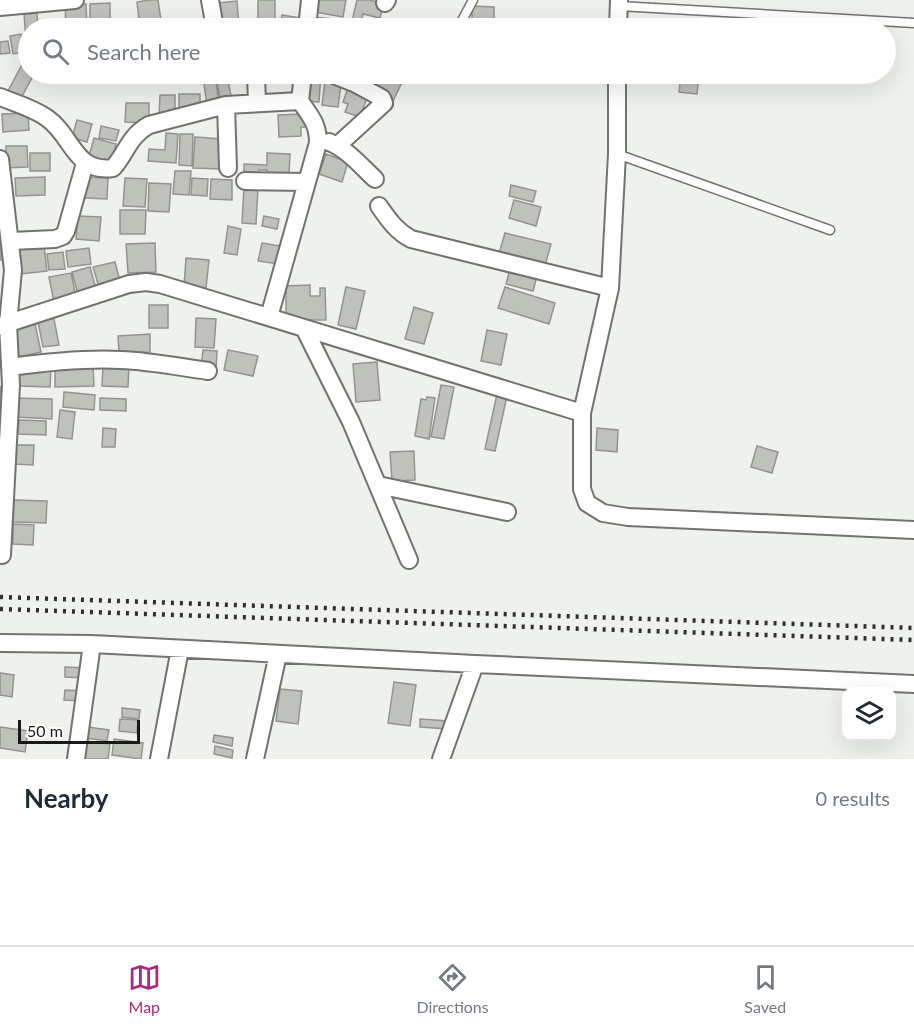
<!DOCTYPE html>
<style>
body{margin:0;font-family:Lato,sans-serif;background:#f2f2f3;color:#1f2937}
.controls{position:absolute;right:18px;bottom:18px;display:grid;overflow:hidden;border-radius:12px;box-shadow:0 6px 24px #0002}
.controls button{width:54px;height:54px;display:grid;place-items:center;padding:0;border:0;border-bottom:2px solid #e0e1e3;background:#fff;color:#1f2937;font:30px sans-serif}
.scale{position:absolute;left:18px;bottom:15px;width:122px;box-sizing:border-box;padding-left:6px;border:3px solid #191a18;border-top:0;font-size:16px;line-height:21px;white-space:nowrap;color:#191a18;-webkit-text-stroke:4px #fff;paint-order:stroke}
.list{margin:0;padding:0;list-style:none}
h2{display:flex;justify-content:space-between;align-items:center;height:78px;margin:0;padding:0 24px;font-size:26px}
h2 small{font-size:20px;font-weight:400;color:#747a83}
.icon{flex:none;width:33px;height:33px;fill:none;stroke:currentColor;stroke-width:2;stroke-linecap:round;stroke-linejoin:round}
.map{position:relative;flex:none;width:914px;height:759px;overflow:hidden}
.search{position:absolute;background:#fff;box-shadow:0 6px 24px #0002;left:18px;right:18px;top:18px;height:66px;display:flex;align-items:center;gap:15px;box-sizing:border-box;padding:0 21px;border-radius:33px;color:#747a83;font-size:22px}
.sheet{height:186px;background:#fff}
nav{display:flex;justify-content:space-around;align-items:center;box-sizing:border-box;height:84px;border-top:2px solid #e0e1e3;background:#fff;font-size:16px;color:#747a83}
nav a{display:grid;justify-items:center;gap:3px}
nav .on{color:#a6297d}
.map>svg:first-child{display:block}
</style>
<div class="map">
<svg width="914" height="759" viewBox="0 0 914 759">
<rect width="100%" height="100%" fill="#eff2ec"/>
<!-- building -->
<path fill="#bfc1bb" stroke="#93948f" stroke-width="1.5" d="M 149,0 L 158,0 L 162,27 L 140,28 L 137,2 Z
M 258,0 L 275,0 L 275,25 L 258,25 Z
M 316,0 L 346,0 L 343,17 L 314,12 Z
M 357,0 L 369,0 L 384,3 L 380,18 L 363,14 L 360,28 L 351,25 Z
M 237,1 L 239,26 L 220,28 L 218,3 Z
M 110,3 L 110,28 L 90,28 L 90,4 Z
M 86,4 L 87,28 L 66,28 L 65,5 Z
M 472,6 L 494,7 L 494,28 L 472,28 Z
M 37,13 L 38,28 L 28,28 L 28,53 L 27,53 L 24,14 Z
M 282,15 L 308,19 L 306,28 L 280,28 Z
M 313,17 L 333,19 L 332,28 L 311,28 Z
M 21,34 L 24,52 L 13,54 L 10,36 Z
M 8,41 L 10,53 L 0,54 L 0,42 Z
M 25,59 L 28,61 L 28,74 L 34,74 L 21,98 L 8,91 Z
M 306,74 L 321,74 L 319,102 L 304,101 Z
M 361,74 L 406,74 L 393,101 L 356,83 Z
M 681,74 L 699,74 L 697,94 L 679,92 Z
M 215,75 L 219,103 L 207,105 L 203,77 Z
M 228,81 L 232,100 L 221,102 L 217,83 Z
M 325,81 L 341,84 L 338,107 L 322,105 Z
M 348,88 L 368,95 L 360,117 L 345,112 L 348,104 L 343,102 Z
M 179,94 L 200,94 L 200,110 L 179,110 Z
M 160,95 L 175,95 L 175,118 L 159,117 Z
M 126,103 L 149,103 L 149,123 L 125,122 Z
M 28,113 L 29,130 L 3,132 L 2,114 Z
M 302,114 L 302,119 L 305,119 L 305,127 L 301,127 L 301,136 L 279,137 L 278,115 Z
M 77,120 L 92,124 L 87,142 L 72,138 Z
M 101,126 L 119,130 L 116,141 L 99,138 Z
M 166,133 L 178,134 L 176,163 L 148,161 L 149,149 L 165,150 Z
M 180,134 L 193,134 L 192,166 L 179,165 Z
M 195,137 L 223,139 L 222,169 L 193,168 Z
M 94,138 L 116,144 L 112,162 L 89,156 Z
M 6,146 L 27,146 L 28,167 L 6,168 Z
M 30,153 L 50,153 L 50,171 L 30,171 Z
M 267,153 L 290,154 L 289,174 L 267,173 L 267,170 L 259,170 L 259,174 L 244,174 L 244,164 L 267,165 Z
M 326,154 L 348,162 L 342,182 L 319,174 Z
M 175,171 L 191,171 L 189,195 L 173,194 Z
M 45,177 L 45,195 L 16,196 L 15,178 Z
M 86,177 L 108,178 L 107,199 L 85,198 Z
M 125,178 L 147,179 L 145,207 L 123,206 Z
M 192,178 L 208,179 L 207,196 L 191,195 Z
M 211,179 L 232,180 L 232,200 L 210,199 Z
M 149,183 L 171,184 L 169,212 L 148,211 Z
M 511,185 L 536,191 L 533,202 L 509,196 Z
M 244,187 L 258,188 L 256,224 L 242,223 Z
M 514,200 L 541,207 L 536,226 L 509,218 Z
M 120,210 L 146,210 L 145,234 L 120,234 Z
M 78,216 L 101,217 L 99,241 L 76,239 Z
M 264,216 L 279,219 L 277,229 L 262,226 Z
M 228,226 L 241,229 L 237,255 L 224,253 Z
M 505,233 L 551,244 L 544,269 L 498,257 Z
M 155,243 L 156,272 L 128,273 L 126,244 Z
M 262,243 L 281,246 L 278,264 L 258,261 Z
M 7,246 L 8,259 L 0,260 L 0,247 Z
M 44,246 L 47,271 L 20,274 L 18,249 Z
M 89,248 L 91,264 L 68,267 L 66,251 Z
M 63,252 L 65,269 L 49,270 L 47,254 Z
M 186,258 L 209,260 L 206,288 L 184,286 Z
M 115,262 L 120,281 L 99,287 L 93,267 Z
M 90,267 L 96,289 L 78,294 L 72,272 Z
M 510,269 L 537,276 L 533,291 L 506,284 Z
M 71,273 L 76,297 L 54,302 L 49,277 Z
M 310,285 L 310,296 L 320,296 L 320,288 L 325,288 L 326,320 L 295,320 L 295,316 L 286,317 L 286,286 Z
M 346,287 L 365,291 L 356,329 L 338,325 Z
M 505,287 L 555,303 L 549,324 L 498,308 Z
M 149,305 L 168,305 L 168,328 L 149,328 Z
M 414,307 L 433,313 L 424,344 L 405,339 Z
M 53,314 L 59,345 L 43,347 L 37,317 Z
M 196,318 L 216,319 L 214,348 L 195,347 Z
M 35,324 L 41,352 L 19,357 L 13,329 Z
M 487,330 L 507,334 L 501,365 L 481,361 Z
M 150,334 L 150,352 L 119,353 L 118,336 Z
M 203,350 L 217,351 L 216,369 L 201,368 Z
M 228,350 L 258,356 L 253,376 L 224,370 Z
M 377,362 L 380,400 L 356,402 L 353,364 Z
M 93,365 L 94,386 L 55,387 L 55,366 Z
M 103,365 L 129,365 L 128,387 L 102,386 Z
M 20,367 L 51,368 L 50,387 L 19,386 Z
M 441,385 L 454,387 L 444,439 L 431,437 Z
M 0,387 L 9,387 L 8,407 L 0,407 Z
M 64,392 L 95,395 L 94,410 L 63,407 Z
M 497,394 L 507,396 L 495,451 L 485,449 Z
M 427,397 L 435,398 L 429,439 L 415,436 L 421,399 L 426,400 Z
M 16,398 L 52,399 L 52,419 L 16,417 Z
M 100,398 L 126,399 L 126,411 L 100,410 Z
M 60,410 L 75,412 L 72,439 L 57,437 Z
M 19,420 L 46,421 L 46,435 L 18,434 Z
M 103,428 L 116,429 L 115,447 L 102,447 Z
M 597,428 L 618,430 L 617,452 L 596,450 Z
M 16,445 L 34,445 L 33,465 L 15,464 Z
M 757,446 L 778,452 L 772,473 L 751,467 Z
M 414,451 L 415,480 L 392,481 L 390,452 Z
M 14,500 L 47,501 L 46,523 L 13,522 Z
M 13,524 L 34,525 L 33,545 L 13,544 Z
M 65,667 L 85,668 L 84,678 L 65,677 Z
M 0,673 L 14,675 L 12,697 L 0,695 Z
M 394,682 L 416,685 L 410,726 L 388,723 Z
M 280,689 L 302,691 L 298,724 L 276,721 Z
M 65,690 L 83,691 L 83,701 L 64,700 Z
M 122,708 L 140,710 L 139,719 L 122,717 Z
M 120,719 L 138,720 L 137,733 L 119,731 Z
M 420,719 L 449,721 L 448,729 L 420,727 Z
M 0,727 L 28,731 L 25,752 L 0,748 Z
M 88,727 L 109,730 L 107,741 L 86,738 Z
M 214,735 L 233,738 L 232,746 L 213,742 Z
M 114,739 L 143,743 L 141,759 L 112,755 Z
M 85,741 L 110,744 L 108,759 L 83,759 Z
M 215,746 L 233,750 L 232,758 L 214,754 Z"/>
<g fill="none" stroke-linecap="round" stroke-linejoin="round">
<!-- lane casing -->
<g stroke="#71736e" stroke-width="11">
<path id="lane" d="M 619,6 L 914,23
M 458,28 L 473,0
M 617,154 L 830,230"/>
</g>
<!-- street casing -->
<g stroke="#71736e" stroke-width="20">
<path id="street" d="M 210,0 L 215,28
M 385,3 L 387,0
M 0,7 L 75,0
M 307,28 L 310,0
M 618,28 L 619,0
M 256,74 L 257,103
M 331,74 L 354,83 L 382,98 L 384,103 L 338,145
M 617,74 L 617,154 L 610,288 L 582,413 L 582,489 L 587,503 L 603,513 L 628,517 L 914,530
M 0,97 C 15,103 33,108 47,118 C 73,136 74,173 113,168 C 127,152 129,136 149,125 L 226,105 L 300,101
M 226,105 L 228,168
M 329,142 C 347,149 361,166 375,179
M 0,159 L 13,270 L 8,324 L 11,385 L 2,555
M 245,181 L 307,182
M 379,206 C 389,220 396,231 411,239 L 610,288
M 11,241 L 55,239 L 63,236 L 66,231 L 85,163
M 269,317 L 318,143 C 318,124 311,117 300,101 L 303,74
M 0,326 L 129,284 L 146,282 L 160,284 L 582,413
M 304,328 L 351,422 L 409,560
M 10,367 C 47,362 84,358 121,360 C 150,361 179,367 208,371
M 378,485 L 507,512
M 0,643 L 92,644 L 475,664 L 914,684
M 76,759 L 92,644
M 159,759 L 180,649
M 255,759 L 278,654
M 441,759 L 475,664"/>
</g>
<!-- lane -->
<use href="#lane" stroke="#fff" stroke-width="8"/>
<!-- street -->
<use href="#street" stroke="#fff" stroke-width="16"/>
<!-- rail -->
<path stroke="#2f302d" stroke-width="4.5" stroke-dasharray="3 6" stroke-linecap="butt" d="M 0,597 L 914,628
M 0,609 L 914,640"/>
</g>
</svg>
<div class="controls">
<button><svg class="icon" aria-label="layers" viewBox="0 0 24 24"><path d="M12 4l9 5-9 5-9-5zM3 14l9 5 9-5"/></svg></button>
</div>
<div class="scale">50 m</div>
<div class="search"><svg class="icon" aria-label="search" viewBox="0 0 24 24"><circle cx="10" cy="10" r="6"/><path d="M15 15l6 6"/></svg>Search here</div>
</div>
<section class="sheet">
<h2>Nearby<small>0 results</small></h2>
<ul class="list">
</ul>
</section>
<nav>
<a class="on"><svg class="icon" aria-label="map" viewBox="0 0 24 24"><path d="M3 6l6-2 6 2 6-2v14l-6 2-6-2-6 2zM9 4v14M15 6v14"/></svg>Map</a>
<a><svg class="icon" aria-label="directions" viewBox="0 0 24 24"><path d="M12 3l9 9-9 9-9-9zM9 14v-3h6M13 9l2 2-2 2"/></svg>Directions</a>
<a><svg class="icon" aria-label="saved" viewBox="0 0 24 24"><path d="M7 4h10v16l-5-4-5 4z"/></svg>Saved</a>
</nav>
